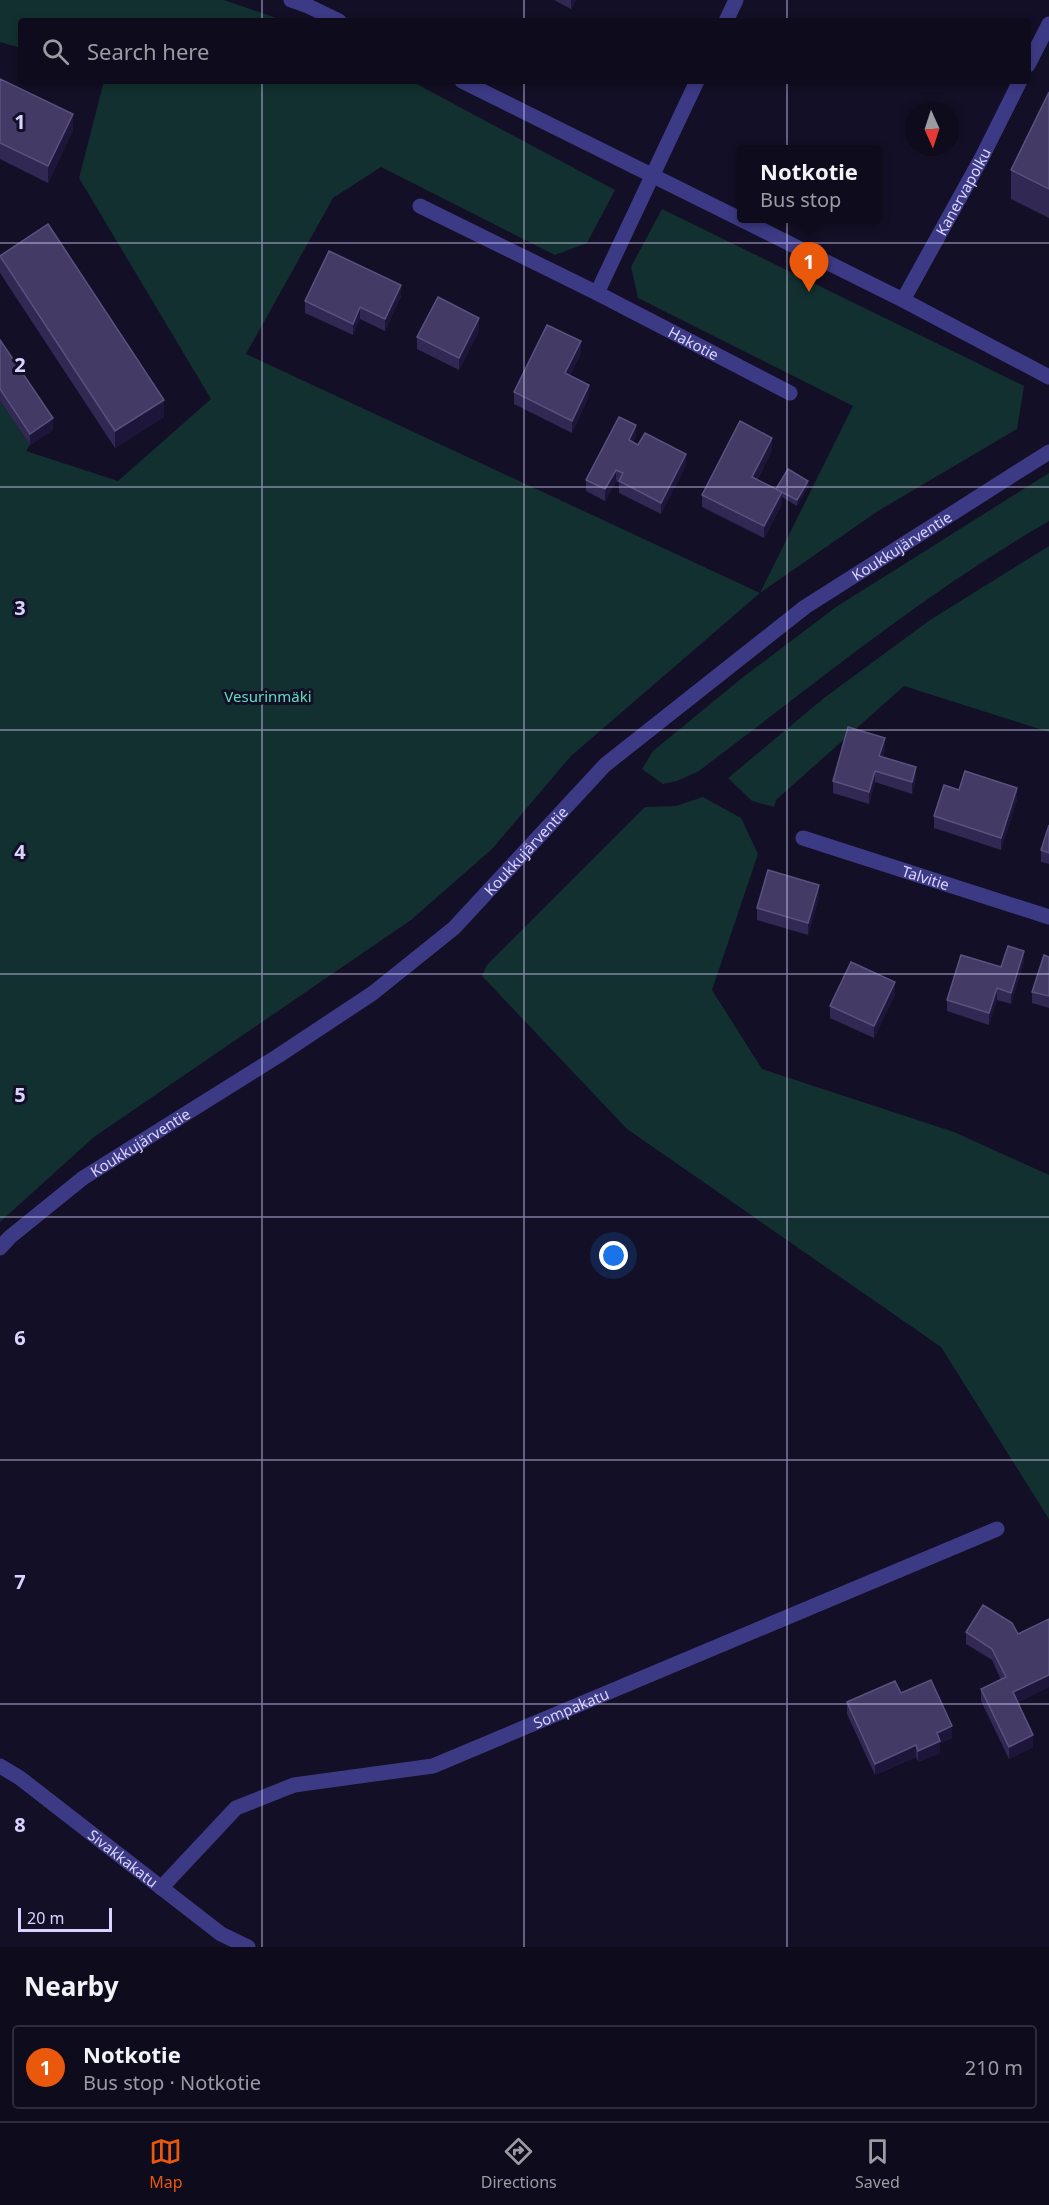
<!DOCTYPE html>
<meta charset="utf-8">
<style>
body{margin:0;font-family:"Noto Sans",sans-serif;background:#1c1929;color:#f1f3f6}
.compass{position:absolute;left:905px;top:102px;width:54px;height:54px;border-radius:50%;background:#0e0b1c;box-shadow:0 3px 9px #0003;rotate:177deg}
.scale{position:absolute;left:18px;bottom:15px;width:94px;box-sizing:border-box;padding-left:6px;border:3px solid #d9d4ff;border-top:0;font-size:16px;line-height:21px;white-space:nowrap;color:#d9d4ff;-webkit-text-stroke:4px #130f26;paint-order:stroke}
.you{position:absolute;left:614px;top:1256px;width:21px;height:21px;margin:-15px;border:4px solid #fff;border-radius:50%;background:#1a73e8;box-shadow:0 0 0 9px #1a73e833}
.badge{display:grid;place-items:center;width:39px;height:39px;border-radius:50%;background:#ea580c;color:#fff;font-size:20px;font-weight:700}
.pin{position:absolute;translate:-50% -50px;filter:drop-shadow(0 2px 3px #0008)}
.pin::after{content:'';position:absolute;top:32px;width:21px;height:18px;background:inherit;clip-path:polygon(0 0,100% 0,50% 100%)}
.popup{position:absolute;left:737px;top:145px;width:144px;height:78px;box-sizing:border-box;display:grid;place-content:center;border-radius:6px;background:#0e0b1c;filter:drop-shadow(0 2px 4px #0005);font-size:20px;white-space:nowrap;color:#9b9ba3}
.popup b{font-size:22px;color:#f1f3f6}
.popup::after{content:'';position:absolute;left:50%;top:100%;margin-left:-12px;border:12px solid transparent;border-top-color:#0e0b1c}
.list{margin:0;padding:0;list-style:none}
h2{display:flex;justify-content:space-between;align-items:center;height:78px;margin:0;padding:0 24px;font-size:26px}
h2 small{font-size:20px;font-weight:400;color:#9b9ba3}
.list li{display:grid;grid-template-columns:39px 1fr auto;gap:18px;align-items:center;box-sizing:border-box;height:84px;margin:0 12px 12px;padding:0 12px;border:2px solid #2e2b3b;border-radius:6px}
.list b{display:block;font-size:22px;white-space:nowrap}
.list p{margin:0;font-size:20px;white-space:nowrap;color:#9b9ba3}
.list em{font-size:20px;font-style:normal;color:#9b9ba3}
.icon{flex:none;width:33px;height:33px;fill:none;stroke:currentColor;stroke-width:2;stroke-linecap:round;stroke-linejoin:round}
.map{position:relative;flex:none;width:1049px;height:1947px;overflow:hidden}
.search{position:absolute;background:#0e0b1c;box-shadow:0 3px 9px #0003;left:18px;right:18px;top:18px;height:66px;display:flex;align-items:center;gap:15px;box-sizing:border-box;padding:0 21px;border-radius:6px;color:#9b9ba3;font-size:22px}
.sheet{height:174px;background:#0e0b1c}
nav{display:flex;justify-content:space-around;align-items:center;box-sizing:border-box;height:84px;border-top:2px solid #2e2b3b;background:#0e0b1c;font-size:16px;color:#9b9ba3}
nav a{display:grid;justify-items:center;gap:3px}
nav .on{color:#ea580c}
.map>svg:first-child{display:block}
</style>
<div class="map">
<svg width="1049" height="1947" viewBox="0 0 1049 1947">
<rect width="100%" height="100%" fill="#130f26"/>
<!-- green -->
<path fill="#12302f" d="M 0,0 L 224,0 L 285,21 L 21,21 L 21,48 L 0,42 Z
M 104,81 L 411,81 L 615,190 L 587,243 L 555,255 L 381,167 L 333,198 L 246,354 L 760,593 L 853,406 L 638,298 L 631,267 L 662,209 L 1024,386 L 1017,429 L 878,511 L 760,593 L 571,756 L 492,849 L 411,920 L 94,1137 L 0,1222 L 0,401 L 30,445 L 26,451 L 118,481 L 211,399 L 79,178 Z
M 1049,473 L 1049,521 C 925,593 813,685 699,771 L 677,781 L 663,784 L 642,769 L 653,751 L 742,678 L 836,607 Z
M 1049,546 L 1049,732 L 904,686 L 776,800 L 774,807 L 752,801 L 728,778 L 824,698 L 930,620 Z
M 703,797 L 741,818 L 758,854 L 712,990 L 762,1069 L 954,1132 L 1049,1175 L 1049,1519 L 941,1347 L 627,1129 L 482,976 L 487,965 L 645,807 L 676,806 Z"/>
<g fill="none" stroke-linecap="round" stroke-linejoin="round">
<!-- pedestrian -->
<g stroke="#3d3a85" stroke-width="15">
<path d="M 1028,65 L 1049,24"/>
<path id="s1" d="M 903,300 L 981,159 L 1020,81"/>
</g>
<!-- minor -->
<g stroke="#3d3a85" stroke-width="15">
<path d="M 726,21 L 736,0"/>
<path id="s2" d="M 420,206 L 597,293 L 790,393"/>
<path d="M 597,293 L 697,81"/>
<path id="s3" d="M 803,838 L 1049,917"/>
<path id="s4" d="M 0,1766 L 20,1778 L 221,1934 L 248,1947"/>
<path id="s5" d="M 161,1888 L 236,1808 L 294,1785 L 433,1766 L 997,1529"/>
</g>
<!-- tertiary -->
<g stroke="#3d3a85" stroke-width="15">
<path d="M 291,0 L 308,6 L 339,21"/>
<path d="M 462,81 L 903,300 L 1049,377"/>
<path id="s6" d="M 0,1248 L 10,1237 L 83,1178 L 278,1056 L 373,993 L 454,928 L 605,765 L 805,607 L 1049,452"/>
</g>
</g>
<!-- wall -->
<path fill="#312854" d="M 554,0 L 576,0 L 571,9 Z
M 0,79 L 73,130 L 48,183 L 0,159 Z
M 1049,92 L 1049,218 L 1011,199 L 1011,170 Z
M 0,256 L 164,417 L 115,448 L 0,273 Z
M 401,296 L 385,331 L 360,319 L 353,335 L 305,313 L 305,301 Z
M 479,330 L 459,370 L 417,349 L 417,337 Z
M 0,340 L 53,430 L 30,445 L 0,401 Z
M 581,353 L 570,375 L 589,396 L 572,433 L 514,404 L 514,392 Z
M 636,437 L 633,442 L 686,465 L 661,514 L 619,493 L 619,483 L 616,481 L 605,501 L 586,491 L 586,480 Z
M 772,450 L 757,480 L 776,490 L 808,487 L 797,506 L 782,497 L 782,504 L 764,538 L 702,507 L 702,495 Z
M 885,750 L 883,757 L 916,778 L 912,794 L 875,782 L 869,804 L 833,793 L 833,781 Z
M 959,790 L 1017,799 L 1001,850 L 934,828 L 934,816 Z
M 1049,825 L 1049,864 L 1041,862 L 1041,850 Z
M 819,897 L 808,935 L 757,920 L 757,908 Z
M 1049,957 L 1049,1008 L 1032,1003 L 1032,992 Z
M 1024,962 L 1011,1004 L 997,1000 L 989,1025 L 947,1011 L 947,1000 L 1001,967 Z
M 895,994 L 874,1038 L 830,1018 L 830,1006 Z
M 1049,1619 L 1049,1687 L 1018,1702 L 1033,1747 L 1009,1759 L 981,1701 L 981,1689 L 1001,1680 L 992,1660 L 966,1644 L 966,1632 L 1018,1634 Z
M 901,1693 L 952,1738 L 940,1743 L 940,1753 L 918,1762 L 916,1757 L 875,1775 L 847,1714 L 847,1702 Z"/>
<!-- shaded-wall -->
<path fill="#1d163a" d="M 571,0 L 576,0 L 571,9 Z
M 73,114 L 73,130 L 48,183 L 48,166 Z
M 401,285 L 401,296 L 385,331 L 385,319 Z
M 360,307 L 360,319 L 353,335 L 353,324 Z
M 479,318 L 479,330 L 459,370 L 459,358 Z
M 581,341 L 581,353 L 565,385 L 565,373 Z
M 589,385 L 589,396 L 572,433 L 572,421 Z
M 164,400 L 164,417 L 115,448 L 115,431 Z
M 53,418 L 53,430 L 30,445 L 30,434 Z
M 636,425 L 636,437 L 629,452 L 629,440 Z
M 772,438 L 772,450 L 752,489 L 752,477 Z
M 686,454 L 686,465 L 661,514 L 661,503 Z
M 616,470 L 616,481 L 605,501 L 605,489 Z
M 808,481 L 808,487 L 797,506 L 797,500 Z
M 782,492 L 782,504 L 764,538 L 764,526 Z
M 885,738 L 885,750 L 879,767 L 879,756 Z
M 916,767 L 916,778 L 912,794 L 912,782 Z
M 875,771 L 875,782 L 869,804 L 869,792 Z
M 1017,788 L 1017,799 L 1001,850 L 1001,838 Z
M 819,885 L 819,897 L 808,935 L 808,923 Z
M 1024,951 L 1024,962 L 1011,1004 L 1011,993 Z
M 895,982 L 895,994 L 874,1038 L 874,1026 Z
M 997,988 L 997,1000 L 989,1025 L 989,1013 Z
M 1049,1675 L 1049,1687 L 1013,1704 L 1013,1692 Z
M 952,1726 L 952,1738 L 940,1743 L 940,1753 L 918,1762 L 918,1751 L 937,1733 Z
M 1033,1735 L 1033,1747 L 1009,1759 L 1009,1747 Z
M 916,1745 L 916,1757 L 875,1775 L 875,1764 Z"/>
<!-- building -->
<path fill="#433a66" stroke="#5a527e" stroke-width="1.5" d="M 0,79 L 73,114 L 48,166 L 0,143 Z
M 1049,92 L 1049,189 L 1011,170 Z
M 48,224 L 164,400 L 115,431 L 0,256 Z
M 329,251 L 401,285 L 385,319 L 360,307 L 353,324 L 305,301 Z
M 438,297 L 479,318 L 459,358 L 417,337 Z
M 547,325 L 581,341 L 565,373 L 589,385 L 572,421 L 514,392 Z
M 0,340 L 53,418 L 30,434 L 0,389 Z
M 619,417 L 636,425 L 629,440 L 638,445 L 645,433 L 686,454 L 661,503 L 619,481 L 623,473 L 616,470 L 605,489 L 586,480 Z
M 740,421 L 772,438 L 752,477 L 782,492 L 764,526 L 702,495 Z
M 788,469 L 808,481 L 797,500 L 776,489 Z
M 848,727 L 885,738 L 879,756 L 916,767 L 912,782 L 875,771 L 869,792 L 833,781 Z
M 965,771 L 1017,788 L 1001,838 L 934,816 L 944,785 L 959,790 Z
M 1049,825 L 1049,853 L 1041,850 Z
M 768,870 L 819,885 L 808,923 L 757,908 Z
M 1008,946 L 1024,951 L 1011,993 L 997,988 L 989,1013 L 947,1000 L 961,955 L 1001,967 Z
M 1044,955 L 1049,957 L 1049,996 L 1032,992 Z
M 851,962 L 895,982 L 874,1026 L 830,1006 Z
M 983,1605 L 1012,1623 L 1018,1634 L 1049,1619 L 1049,1675 L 1013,1692 L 1033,1735 L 1009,1747 L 981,1689 L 1006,1677 L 992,1649 L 966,1632 Z
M 931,1680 L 952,1726 L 937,1733 L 940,1741 L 918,1751 L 916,1745 L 875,1764 L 847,1702 L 895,1681 L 901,1693 Z"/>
<!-- grid -->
<path fill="none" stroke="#d9d4ff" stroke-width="1.5" stroke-opacity="0.55" d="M 262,0 L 262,21M 524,0 L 524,21M 787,0 L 787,21M 262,81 L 262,1947M 524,81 L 524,1947M 787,81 L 787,1947M 0,243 L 1049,243M 0,487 L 1049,487M 0,730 L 1049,730M 0,974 L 1049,974M 0,1217 L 1049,1217M 0,1460 L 1049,1460M 0,1704 L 1049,1704"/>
<g text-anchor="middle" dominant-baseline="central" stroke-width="6" stroke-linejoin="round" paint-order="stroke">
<!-- street labels -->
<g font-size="15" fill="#d9d4ff" stroke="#130f26">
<text stroke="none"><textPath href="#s1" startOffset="124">Kanervapolku</textPath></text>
<text stroke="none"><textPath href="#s2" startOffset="306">Hakotie</textPath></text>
<text stroke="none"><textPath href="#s6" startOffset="1148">Koukkujärventie</textPath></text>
<text stroke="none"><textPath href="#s6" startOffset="662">Koukkujärventie</textPath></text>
<text stroke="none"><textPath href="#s3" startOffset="129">Talvitie</textPath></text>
<text stroke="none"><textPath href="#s6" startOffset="176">Koukkujärventie</textPath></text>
<text stroke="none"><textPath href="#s5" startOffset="462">Sompakatu</textPath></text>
<text stroke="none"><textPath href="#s4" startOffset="154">Sivakkakatu</textPath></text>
</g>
<!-- park labels -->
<g font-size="15" fill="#5fe0c0" stroke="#130f26">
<text x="268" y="696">Vesurinmäki</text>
</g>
</g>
<g font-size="20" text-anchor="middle" font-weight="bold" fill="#d9d4ff" stroke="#130f26" stroke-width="6" stroke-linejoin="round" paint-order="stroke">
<text x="20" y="129">1</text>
<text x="20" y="372">2</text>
<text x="20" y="615">3</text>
<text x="20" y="859">4</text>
<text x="20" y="1102">5</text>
<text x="20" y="1345">6</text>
<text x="20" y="1589">7</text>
<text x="20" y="1832">8</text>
</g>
</svg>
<svg class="compass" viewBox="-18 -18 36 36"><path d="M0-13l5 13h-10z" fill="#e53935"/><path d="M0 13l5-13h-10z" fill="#9b9ba3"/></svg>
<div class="scale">20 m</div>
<div class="you"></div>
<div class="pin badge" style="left:809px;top:292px">1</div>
<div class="popup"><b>Notkotie</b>Bus stop</div>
<div class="search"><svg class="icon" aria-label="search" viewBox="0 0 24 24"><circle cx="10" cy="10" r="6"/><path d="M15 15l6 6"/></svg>Search here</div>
</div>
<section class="sheet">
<h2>Nearby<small></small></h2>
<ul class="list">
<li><span class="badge">1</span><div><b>Notkotie</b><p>Bus stop · Notkotie</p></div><em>210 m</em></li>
</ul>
</section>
<nav>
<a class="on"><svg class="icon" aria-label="map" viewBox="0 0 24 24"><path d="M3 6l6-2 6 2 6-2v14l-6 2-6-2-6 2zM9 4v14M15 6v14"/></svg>Map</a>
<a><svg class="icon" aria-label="directions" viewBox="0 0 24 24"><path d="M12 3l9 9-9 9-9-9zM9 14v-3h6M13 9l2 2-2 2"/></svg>Directions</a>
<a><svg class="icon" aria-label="saved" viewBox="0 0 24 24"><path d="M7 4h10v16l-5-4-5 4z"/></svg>Saved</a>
</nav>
